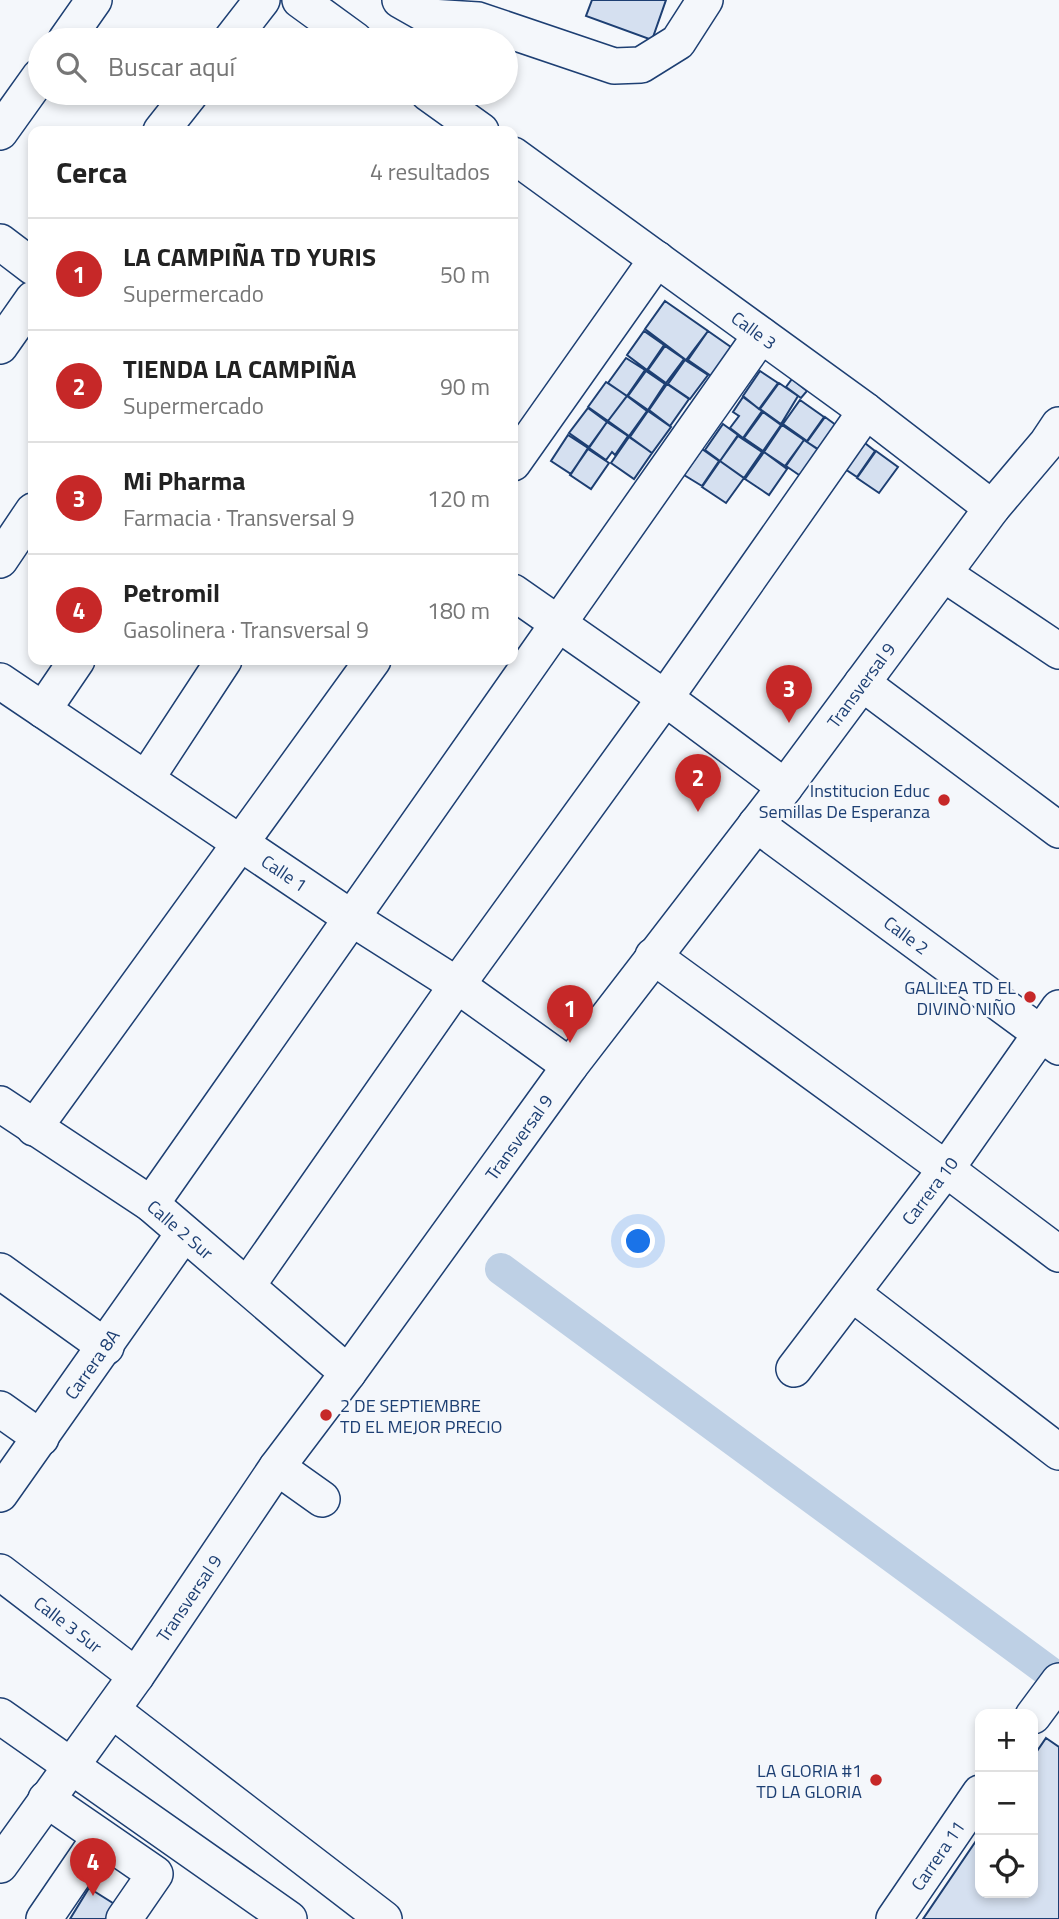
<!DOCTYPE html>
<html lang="es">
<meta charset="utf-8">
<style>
body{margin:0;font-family:"Titillium Web",sans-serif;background:#f6f6f6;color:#222}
.controls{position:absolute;right:21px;bottom:21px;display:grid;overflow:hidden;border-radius:14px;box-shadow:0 4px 10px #0003}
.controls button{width:63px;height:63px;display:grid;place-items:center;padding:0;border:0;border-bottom:2px solid #e0e0e0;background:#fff;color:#222;font:35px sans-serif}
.you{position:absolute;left:639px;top:1242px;width:24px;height:24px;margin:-18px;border:5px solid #fff;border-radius:50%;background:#1a73e8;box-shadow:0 0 0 10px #1a73e833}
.badge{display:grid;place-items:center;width:46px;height:46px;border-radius:50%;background:#c62828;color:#fff;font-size:23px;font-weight:700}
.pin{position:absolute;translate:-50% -58px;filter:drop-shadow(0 2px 4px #0008)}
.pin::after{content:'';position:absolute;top:37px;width:24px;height:21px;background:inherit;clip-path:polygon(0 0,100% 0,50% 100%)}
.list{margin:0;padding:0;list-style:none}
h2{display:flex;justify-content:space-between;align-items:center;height:91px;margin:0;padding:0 28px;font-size:30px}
h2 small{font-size:23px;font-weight:400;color:#767676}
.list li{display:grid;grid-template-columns:46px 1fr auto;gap:21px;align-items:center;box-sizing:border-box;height:112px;padding:0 28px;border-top:2px solid #e0e0e0}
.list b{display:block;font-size:26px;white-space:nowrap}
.list p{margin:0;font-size:23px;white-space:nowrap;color:#767676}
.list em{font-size:23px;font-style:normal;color:#767676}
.icon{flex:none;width:38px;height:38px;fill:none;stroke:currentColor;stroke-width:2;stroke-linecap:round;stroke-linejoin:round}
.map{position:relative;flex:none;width:1059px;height:1919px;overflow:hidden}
.search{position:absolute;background:#fff;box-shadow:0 4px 10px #0003;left:28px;top:28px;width:490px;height:77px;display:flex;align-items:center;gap:18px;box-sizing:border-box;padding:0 24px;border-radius:38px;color:#767676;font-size:26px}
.panel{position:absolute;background:#fff;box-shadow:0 4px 10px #0003;left:28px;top:126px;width:490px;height:539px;border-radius:14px}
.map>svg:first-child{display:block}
</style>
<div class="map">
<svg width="1059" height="1919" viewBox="0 0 1059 1919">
<rect width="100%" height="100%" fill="#f4f7fb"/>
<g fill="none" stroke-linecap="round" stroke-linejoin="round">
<!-- canal -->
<path stroke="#bed0e5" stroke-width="32" d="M 501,1269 L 1059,1679"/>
</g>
<!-- building -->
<path fill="#d5e0f0" stroke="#1d3f73" stroke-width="2" d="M 592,0 L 666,0 L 652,40 L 586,16 Z
M 665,301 L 708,331 L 686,360 L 645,329 Z
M 644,331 L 664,345 L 647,370 L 627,355 Z
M 708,331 L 748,359 L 727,387 L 688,360 Z
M 665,346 L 684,359 L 666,383 L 648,370 Z
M 626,358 L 645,370 L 627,396 L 608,383 Z
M 685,360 L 708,375 L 690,399 L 668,384 Z
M 646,371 L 665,384 L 648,410 L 628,396 Z
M 760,371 L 778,383 L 759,409 L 743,396 Z
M 792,379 L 807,391 L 801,398 L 786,387 Z
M 606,382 L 627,396 L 608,421 L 588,407 Z
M 779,383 L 798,396 L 781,424 L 760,409 Z
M 667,384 L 689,399 L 670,426 L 649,410 Z
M 627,396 L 647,411 L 629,436 L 608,421 Z
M 743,397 L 762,411 L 743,438 L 730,428 L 739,416 L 733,412 Z
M 800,400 L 824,417 L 807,441 L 783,424 Z
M 588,408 L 607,422 L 589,447 L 569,433 Z
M 648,411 L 671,427 L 652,453 L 630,437 Z
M 763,412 L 781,425 L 763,451 L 744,438 Z
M 825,417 L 840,428 L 818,449 L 807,442 Z
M 607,422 L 628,436 L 615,455 L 612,452 L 606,460 L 589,448 Z
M 723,424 L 738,435 L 720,461 L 705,450 Z
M 782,425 L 804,440 L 785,466 L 764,452 Z
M 568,435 L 588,448 L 571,474 L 551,461 Z
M 738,436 L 762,452 L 744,478 L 720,461 Z
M 629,437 L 652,453 L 634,479 L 611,463 Z
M 804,440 L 823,453 L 802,477 L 786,466 Z
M 861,440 L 875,451 L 857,477 L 842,467 Z
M 588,449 L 609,463 L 591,489 L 570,475 Z
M 702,449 L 719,461 L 702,486 L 684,475 Z
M 876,451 L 898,467 L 879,493 L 857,478 Z
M 764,452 L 787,469 L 769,495 L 745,479 Z
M 720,461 L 744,478 L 726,503 L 702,487 Z
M 1046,1738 L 1059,1747 L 1059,1919 L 923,1919 L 980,1835 L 980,1893 L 1033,1893 L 1033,1757 Z
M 89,1888 L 116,1905 L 107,1919 L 70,1919 Z"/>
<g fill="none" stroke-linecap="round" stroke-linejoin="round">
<!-- minor casing -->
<g stroke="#1d3f73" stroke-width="38">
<g id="minor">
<path d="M 300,0 L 355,40"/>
<path d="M 400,0 L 430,17 L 478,20 L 614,66 L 641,65 L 678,42 L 705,0"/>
<path d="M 66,40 L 94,0"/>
<path d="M 231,40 L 262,0"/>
<path d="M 428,93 L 481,131"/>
<path d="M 161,131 L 191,93"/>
<path d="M 0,132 L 40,76"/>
<path id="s1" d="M 513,155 L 866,411 L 992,508"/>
<path d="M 0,242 L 33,267"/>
<path d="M 0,346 L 33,299"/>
<path d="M 513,463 L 657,259"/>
<path d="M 0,560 L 33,511"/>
<path d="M 944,574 L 1059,651"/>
<path d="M 513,592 L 665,698 L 785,787"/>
<path id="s2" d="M 0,681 L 353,919 L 457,985 L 570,1066"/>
<path d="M 862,683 L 1059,830"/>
<path d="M 43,710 L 77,660"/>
<path d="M 146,779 L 224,660"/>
<path id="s3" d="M 756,824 L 1059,1047"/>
<path d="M 653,956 L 946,1169 L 1059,1254"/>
<path id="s4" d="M 0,1104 L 151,1204 L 348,1373"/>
<path d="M 34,1128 L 373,660"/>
<path d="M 151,1204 C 356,915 557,624 761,335"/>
<path d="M 0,1271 L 106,1347"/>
<path d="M 247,1286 L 457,985 L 665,698 L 866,411"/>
<path d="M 853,1294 L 1059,1452"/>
<path id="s5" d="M 794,1369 L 946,1169 L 1059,1008"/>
<path d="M 0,1409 L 41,1438"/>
<path d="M 277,1467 L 322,1499"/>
<path id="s6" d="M 0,1494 L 184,1233"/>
<path id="s7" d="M 0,1572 L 136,1676"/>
<path d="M 112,1710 L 384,1919"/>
<path d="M 0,1716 L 289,1919"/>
<path d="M 1033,1716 L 1059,1681"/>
<path d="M 46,1799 L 155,1874 L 124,1919"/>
<path id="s8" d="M 0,1865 L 136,1676 L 277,1467 L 348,1373 L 570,1066 L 785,787 L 992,508 L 1047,443 L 1059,425"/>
<path d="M 44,1919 L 100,1837"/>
<path id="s9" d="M 894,1919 L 980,1793"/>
</g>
</g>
<!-- minor -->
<use href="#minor" stroke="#f4f7fb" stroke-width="35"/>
</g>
<!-- markers -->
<g fill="#c62828" stroke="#f4f7fb" stroke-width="2.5">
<circle cx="944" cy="800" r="7"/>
<circle cx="1030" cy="997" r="7"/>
<circle cx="326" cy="1415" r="7"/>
<circle cx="876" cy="1780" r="7"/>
</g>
<g text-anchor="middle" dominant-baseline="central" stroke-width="5" stroke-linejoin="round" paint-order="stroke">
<!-- street labels -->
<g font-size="18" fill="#1d3f73" stroke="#f4f7fb">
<text stroke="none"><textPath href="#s1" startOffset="298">Calle 3</textPath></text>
<text stroke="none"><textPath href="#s8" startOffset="1461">Transversal 9</textPath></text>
<text stroke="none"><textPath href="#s2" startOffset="343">Calle 1</textPath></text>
<text stroke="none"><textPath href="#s3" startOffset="187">Calle 2</textPath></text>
<text stroke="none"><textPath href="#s8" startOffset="894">Transversal 9</textPath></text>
<text stroke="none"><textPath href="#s5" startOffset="224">Carrera 10</textPath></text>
<text stroke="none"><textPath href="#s4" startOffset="220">Calle 2 Sur</textPath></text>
<text stroke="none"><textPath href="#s6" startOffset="159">Carrera 8A</textPath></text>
<text stroke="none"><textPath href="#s8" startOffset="327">Transversal 9</textPath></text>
<text stroke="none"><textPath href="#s7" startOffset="86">Calle 3 Sur</textPath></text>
<text stroke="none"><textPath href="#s9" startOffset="77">Carrera 11</textPath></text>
</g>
<!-- poi labels -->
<g font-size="18" fill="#1d3f73" stroke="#f4f7fb" text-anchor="end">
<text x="930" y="790">Institucion Educ<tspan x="930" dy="21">Semillas De Esperanza</tspan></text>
<text x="1016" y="987">GALILEA TD EL<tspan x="1016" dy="21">DIVINO NIÑO</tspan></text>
<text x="340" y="1405" text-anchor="start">2 DE SEPTIEMBRE<tspan x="340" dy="21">TD EL MEJOR PRECIO</tspan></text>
<text x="862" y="1770">LA GLORIA #1<tspan x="862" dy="21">TD LA GLORIA</tspan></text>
</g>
</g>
</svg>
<div class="controls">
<button>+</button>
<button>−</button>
<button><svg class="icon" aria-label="locate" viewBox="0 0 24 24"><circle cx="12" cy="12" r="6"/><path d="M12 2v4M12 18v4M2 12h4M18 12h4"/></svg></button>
</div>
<div class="you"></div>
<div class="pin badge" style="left:570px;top:1043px">1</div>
<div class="pin badge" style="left:698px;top:812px">2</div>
<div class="pin badge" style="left:789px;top:723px">3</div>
<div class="pin badge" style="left:93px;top:1896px">4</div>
<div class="search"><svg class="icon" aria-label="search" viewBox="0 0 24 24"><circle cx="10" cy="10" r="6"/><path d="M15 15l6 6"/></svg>Buscar aquí</div>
<section class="panel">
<h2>Cerca<small>4 resultados</small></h2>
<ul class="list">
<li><span class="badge">1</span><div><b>LA CAMPIÑA TD YURIS</b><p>Supermercado</p></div><em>50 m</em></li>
<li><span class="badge">2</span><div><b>TIENDA LA CAMPIÑA</b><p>Supermercado</p></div><em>90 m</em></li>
<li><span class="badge">3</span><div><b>Mi Pharma</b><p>Farmacia · Transversal 9</p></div><em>120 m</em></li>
<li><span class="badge">4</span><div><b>Petromil</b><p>Gasolinera · Transversal 9</p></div><em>180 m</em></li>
</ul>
</section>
</div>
